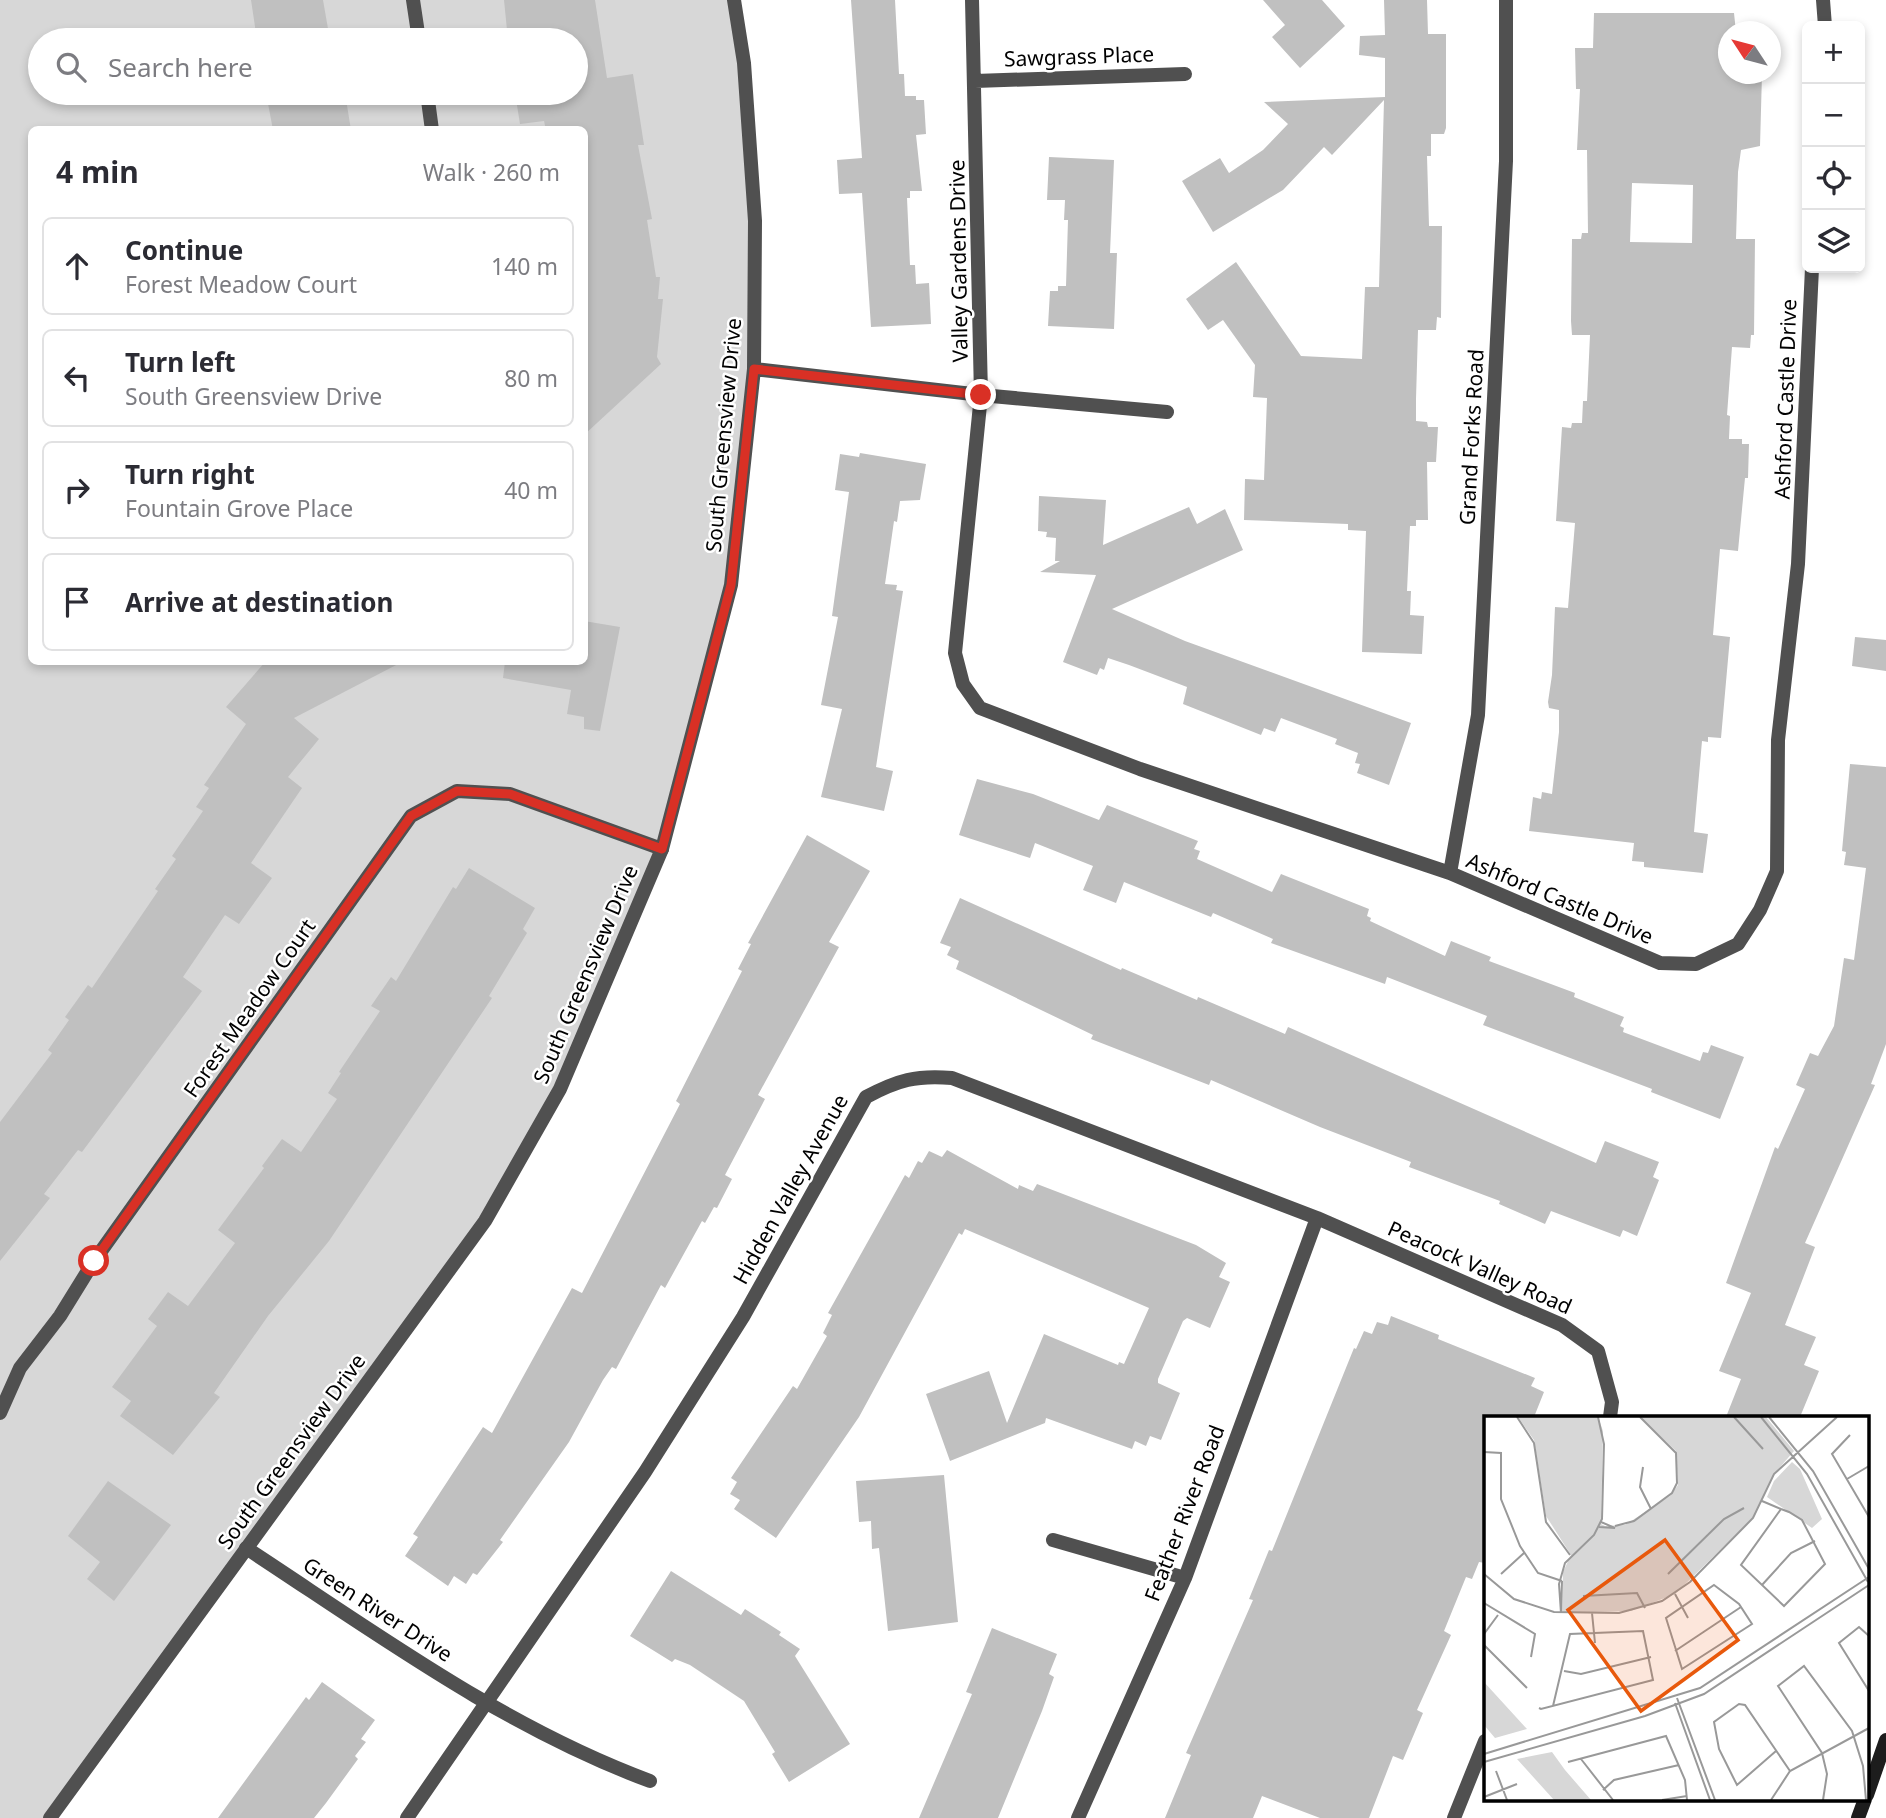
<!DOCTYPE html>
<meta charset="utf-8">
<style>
body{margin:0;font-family:"Noto Sans",sans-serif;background:#f7f7f7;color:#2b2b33}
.controls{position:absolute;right:21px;top:21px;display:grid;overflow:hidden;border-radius:10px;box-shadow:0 4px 10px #0003}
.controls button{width:63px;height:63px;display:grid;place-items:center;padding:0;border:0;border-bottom:2px solid #e1e1e2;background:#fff;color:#2b2b33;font:35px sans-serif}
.compass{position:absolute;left:1718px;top:21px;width:63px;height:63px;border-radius:50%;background:#fff;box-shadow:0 4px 10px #0003;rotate:306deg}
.stop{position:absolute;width:21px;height:21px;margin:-16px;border:5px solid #d93025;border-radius:50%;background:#fff}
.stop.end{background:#d93025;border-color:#fff;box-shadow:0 2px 7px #0008}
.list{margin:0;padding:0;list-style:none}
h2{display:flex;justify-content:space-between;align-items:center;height:91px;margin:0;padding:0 28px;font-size:30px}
h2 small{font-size:23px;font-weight:400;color:#7c7c81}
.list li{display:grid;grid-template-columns:46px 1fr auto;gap:21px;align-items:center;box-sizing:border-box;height:98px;margin:0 14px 14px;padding:0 14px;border:2px solid #e1e1e2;border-radius:10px}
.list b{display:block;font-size:26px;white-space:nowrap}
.list p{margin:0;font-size:23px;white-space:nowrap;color:#7c7c81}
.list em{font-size:23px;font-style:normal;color:#7c7c81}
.icon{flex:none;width:38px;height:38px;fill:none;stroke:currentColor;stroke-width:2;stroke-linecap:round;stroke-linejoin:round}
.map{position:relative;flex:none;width:1886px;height:1818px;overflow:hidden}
.search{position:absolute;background:#fff;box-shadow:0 4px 10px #0003;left:28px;top:28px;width:560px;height:77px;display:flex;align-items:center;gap:18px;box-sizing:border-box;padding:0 24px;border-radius:38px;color:#7c7c81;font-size:26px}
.panel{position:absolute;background:#fff;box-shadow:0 4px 10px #0003;left:28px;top:126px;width:560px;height:539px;border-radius:10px}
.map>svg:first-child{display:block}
</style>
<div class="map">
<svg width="1886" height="1818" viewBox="0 0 1886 1818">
<rect width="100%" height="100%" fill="#fff"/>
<!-- green -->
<path fill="#d7d7d7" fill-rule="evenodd" d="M 0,0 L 735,0 L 751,140 L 748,458 L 702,713 L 630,934 L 515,1169 L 52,1818 L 0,1818 ZM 40,40 L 576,40 L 576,93 L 40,93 ZM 32,130 L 584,130 L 584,662 L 32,662 Z"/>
<!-- building -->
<path fill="#c0c0c0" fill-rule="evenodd" d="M 251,0 L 323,0 L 330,40 L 257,40 Z
M 504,0 L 595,0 L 607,78 L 633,74 L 644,145 L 638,145 L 652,219 L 647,220 L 656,277 L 660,277 L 658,299 L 663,299 L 657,357 L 661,364 L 584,435 L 584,130 L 546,130 L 544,121 L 520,124 L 515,93 L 576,93 L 576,40 L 508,40 Z
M 851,0 L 895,0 L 899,74 L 904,74 L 905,96 L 916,96 L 916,100 L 924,100 L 926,134 L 916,135 L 922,191 L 910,191 L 910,198 L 907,198 L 910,265 L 915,265 L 916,284 L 929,283 L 931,324 L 871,327 L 862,193 L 839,194 L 837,160 L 862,158 Z
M 1263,0 L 1322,0 L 1345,26 L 1300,68 L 1272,37 L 1285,25 Z
M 1384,0 L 1427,0 L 1428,34 L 1446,34 L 1446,128 L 1444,134 L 1431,134 L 1431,156 L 1427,156 L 1429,226 L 1442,226 L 1441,318 L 1437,317 L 1436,330 L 1418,330 L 1416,399 L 1416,421 L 1427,422 L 1428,427 L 1438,427 L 1436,462 L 1427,462 L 1428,520 L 1416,520 L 1416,526 L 1410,526 L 1407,591 L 1411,591 L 1410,615 L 1424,616 L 1422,654 L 1362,652 L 1366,531 L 1348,530 L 1348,524 L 1244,520 L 1245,479 L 1264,480 L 1267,398 L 1253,397 L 1255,365 L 1223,320 L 1208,330 L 1186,299 L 1236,262 L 1301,356 L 1362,359 L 1365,287 L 1379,287 L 1384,100 L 1332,155 L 1324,147 L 1283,190 L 1213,232 L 1182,181 L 1220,158 L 1229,173 L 1263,150 L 1288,124 L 1264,102 L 1385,97 L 1385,58 L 1359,55 L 1360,36 L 1385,35 Z
M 1594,13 L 1734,13 L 1736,32 L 1728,32 L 1728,74 L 1762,74 L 1760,146 L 1741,150 L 1738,172 L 1736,239 L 1755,239 L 1754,335 L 1751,335 L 1750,348 L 1732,347 L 1727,415 L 1730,416 L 1729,439 L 1742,439 L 1742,444 L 1749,444 L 1748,478 L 1745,478 L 1738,551 L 1720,549 L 1713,635 L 1730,637 L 1721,738 L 1708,737 L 1708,742 L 1702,741 L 1694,832 L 1708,834 L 1703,873 L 1644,867 L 1644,862 L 1632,861 L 1634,843 L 1529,831 L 1533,797 L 1541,799 L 1542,792 L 1552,794 L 1559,732 L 1559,710 L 1549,708 L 1548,702 L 1552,675 L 1555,607 L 1568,608 L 1575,523 L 1556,521 L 1562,427 L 1571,428 L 1572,423 L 1582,423 L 1583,401 L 1587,401 L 1590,335 L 1572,335 L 1571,321 L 1572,239 L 1581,239 L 1582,233 L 1588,233 L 1587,150 L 1577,150 L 1580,89 L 1576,89 L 1575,48 L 1593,48 ZM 1632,183 L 1693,185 L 1692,243 L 1630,242 Z
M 266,93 L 345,93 L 351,130 L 273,130 Z
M 1049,157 L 1114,160 L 1110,253 L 1117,253 L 1114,329 L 1048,326 L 1050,291 L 1058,291 L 1058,286 L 1066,286 L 1068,220 L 1064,220 L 1065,200 L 1047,200 Z
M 860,453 L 926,464 L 920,500 L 900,501 L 897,522 L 894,521 L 885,584 L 897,585 L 896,590 L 903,591 L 876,767 L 893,771 L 884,811 L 821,797 L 842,709 L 821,705 L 838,617 L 832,616 L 849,492 L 835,490 L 840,454 L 859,457 Z
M 1039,496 L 1106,500 L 1103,545 L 1189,507 L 1197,524 L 1225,509 L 1243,550 L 1112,609 L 1185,641 L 1411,723 L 1389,785 L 1357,773 L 1360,764 L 1355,763 L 1358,753 L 1335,744 L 1337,739 L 1281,718 L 1275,732 L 1264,728 L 1261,735 L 1183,704 L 1187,687 L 1129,665 L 1108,658 L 1104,670 L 1100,668 L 1097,675 L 1063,662 L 1096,575 L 1040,572 L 1060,561 L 1055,561 L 1056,538 L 1046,537 L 1047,532 L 1038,531 Z
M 584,621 L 620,627 L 600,731 L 584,729 L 584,717 L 567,714 L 571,690 L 503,678 L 505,662 L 584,662 Z
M 1855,637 L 1886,640 L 1886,671 L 1852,666 Z
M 265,662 L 402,662 L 294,718 L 319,739 L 288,777 L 302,788 L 251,863 L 272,878 L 239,924 L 225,915 L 183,977 L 202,991 L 82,1152 L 78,1150 L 44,1194 L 50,1198 L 0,1261 L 0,1122 L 52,1053 L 48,1050 L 69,1020 L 65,1017 L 88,985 L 92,988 L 158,891 L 155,889 L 176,859 L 172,856 L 203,811 L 196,807 L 209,788 L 204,785 L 246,724 L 226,707 Z
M 1850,764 L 1886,767 L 1886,1044 L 1871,1084 L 1875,1085 L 1805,1243 L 1815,1247 L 1785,1325 L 1816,1337 L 1804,1365 L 1819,1371 L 1800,1417 L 1726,1417 L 1741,1379 L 1719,1371 L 1751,1293 L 1726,1283 L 1775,1147 L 1778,1149 L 1805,1089 L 1796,1085 L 1810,1053 L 1818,1056 L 1834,1026 L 1844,958 L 1854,960 L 1866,868 L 1844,865 L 1846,852 L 1842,851 Z
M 977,779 L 1033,794 L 1099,820 L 1107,805 L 1198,841 L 1194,849 L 1200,851 L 1197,859 L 1272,892 L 1281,874 L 1369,909 L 1367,916 L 1371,918 L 1370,921 L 1445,956 L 1451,941 L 1491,957 L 1489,961 L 1575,993 L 1574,997 L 1624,1017 L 1620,1026 L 1624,1028 L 1623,1032 L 1700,1061 L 1703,1052 L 1708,1053 L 1711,1045 L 1744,1057 L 1720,1119 L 1651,1092 L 1652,1089 L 1483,1025 L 1487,1016 L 1387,977 L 1385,984 L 1271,943 L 1273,939 L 1213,913 L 1211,917 L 1124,882 L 1116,903 L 1083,890 L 1093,866 L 1035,843 L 1030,858 L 959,835 Z
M 807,835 L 870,871 L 829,942 L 839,947 L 758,1095 L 765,1099 L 725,1175 L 732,1179 L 717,1208 L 714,1207 L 705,1223 L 702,1221 L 665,1288 L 661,1285 L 616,1369 L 612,1367 L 603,1380 L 569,1442 L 500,1540 L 503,1542 L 477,1575 L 473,1573 L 466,1584 L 454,1576 L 448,1586 L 405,1556 L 418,1537 L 413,1534 L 483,1427 L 492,1433 L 572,1288 L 582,1293 L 680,1104 L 676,1101 L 742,971 L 738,969 L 751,944 L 748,943 Z
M 469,868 L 535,908 L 523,929 L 527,933 L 489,996 L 492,998 L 329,1241 L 268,1316 L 214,1393 L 220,1397 L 173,1455 L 120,1416 L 131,1401 L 112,1387 L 157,1326 L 148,1319 L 168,1292 L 188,1306 L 235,1243 L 218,1230 L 264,1168 L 262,1166 L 282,1139 L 301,1152 L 337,1099 L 328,1093 L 341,1073 L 339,1072 L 380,1011 L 371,1006 L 391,977 L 396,981 L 453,887 L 456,889 Z
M 960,898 L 1121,970 L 1122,968 L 1197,1000 L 1198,997 L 1285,1034 L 1288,1027 L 1596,1163 L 1605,1141 L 1659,1162 L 1653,1177 L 1659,1180 L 1637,1236 L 1623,1230 L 1620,1237 L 1551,1211 L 1545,1224 L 1499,1204 L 1500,1201 L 1409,1167 L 1411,1162 L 1320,1127 L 1211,1080 L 1209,1085 L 1091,1039 L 1093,1035 L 956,969 L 959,961 L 947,955 L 951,947 L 940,943 Z
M 947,1150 L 1018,1189 L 1019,1185 L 1033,1191 L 1037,1184 L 1196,1245 L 1226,1263 L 1219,1277 L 1230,1282 L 1210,1328 L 1187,1318 L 1183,1321 L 1158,1379 L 1158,1383 L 1180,1393 L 1161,1440 L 1150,1436 L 1146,1446 L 1135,1441 L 1132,1449 L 1046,1418 L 1045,1423 L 950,1461 L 926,1394 L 989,1371 L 1007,1423 L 1044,1334 L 1118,1365 L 1119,1362 L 1124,1364 L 1149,1308 L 965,1229 L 962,1235 L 959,1233 L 859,1417 L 776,1538 L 734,1509 L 740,1500 L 730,1494 L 737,1482 L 731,1478 L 793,1386 L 797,1389 L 827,1336 L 823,1333 L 832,1315 L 828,1313 L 905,1175 L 909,1178 L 918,1161 L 922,1163 L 929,1151 L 942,1157 Z
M 1391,1316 L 1439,1335 L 1438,1339 L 1535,1378 L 1531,1386 L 1544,1392 L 1534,1417 L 1485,1417 L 1485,1563 L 1479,1562 L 1472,1579 L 1466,1577 L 1444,1631 L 1451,1635 L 1417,1710 L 1423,1713 L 1403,1760 L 1393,1756 L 1369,1818 L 1320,1818 L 1262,1796 L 1253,1818 L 1165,1818 L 1191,1755 L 1186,1753 L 1253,1600 L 1249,1599 L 1269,1550 L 1272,1551 L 1354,1348 L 1356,1349 L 1364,1331 L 1372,1334 L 1377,1322 L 1388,1325 Z
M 944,1475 L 958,1622 L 888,1631 L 879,1548 L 872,1549 L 871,1521 L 859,1522 L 856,1481 Z
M 108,1481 L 171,1525 L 114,1601 L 87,1579 L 100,1562 L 68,1536 Z
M 671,1571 L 741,1615 L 745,1609 L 781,1632 L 779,1635 L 800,1649 L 795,1656 L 850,1744 L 789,1782 L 772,1754 L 775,1752 L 744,1701 L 690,1665 L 675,1659 L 672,1662 L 630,1636 Z
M 992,1628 L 1057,1654 L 1049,1674 L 1054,1677 L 1042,1711 L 998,1818 L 919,1818 L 972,1694 L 966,1692 Z
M 322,1682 L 375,1720 L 361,1739 L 366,1742 L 355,1756 L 358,1759 L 326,1803 L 314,1818 L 218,1818 L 306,1697 L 309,1700 Z"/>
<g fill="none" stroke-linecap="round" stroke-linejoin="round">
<!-- minor -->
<path stroke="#505050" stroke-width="14" d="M 413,0 L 419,40
M 972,0 L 981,395 L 955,653 L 963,684 L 980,708 L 1140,769 L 1450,873 L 1660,963 L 1696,964 L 1738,944 L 1760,910 L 1777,871 L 1778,740 L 1798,564 L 1812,268
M 1823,0 L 1825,26
M 975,81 L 1185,74
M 427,93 L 432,130
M 981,395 L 1167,412
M 1450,873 L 1478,715 L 1506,161 L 1506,0
M 0,1413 L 20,1368 L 60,1316 L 94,1261 L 411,816 L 457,791 L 510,794 L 662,849
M 1053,1540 L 1185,1578
M 246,1548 C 376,1633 504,1727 650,1781
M 407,1818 L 645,1472 L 743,1317 L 866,1097 C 898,1080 916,1075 952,1078 L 1317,1218 L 1562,1325 L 1598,1351 L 1612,1402 L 1610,1417
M 1078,1818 L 1185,1578 L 1317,1218
M 1454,1818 L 1485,1741"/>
<!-- tertiary -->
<path stroke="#505050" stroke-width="14" d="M 754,369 L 981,395
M 50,1818 L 485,1221 L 560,1089 L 662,849 L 731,585 L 754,369 L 755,221 L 744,63 L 734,0"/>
<!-- secondary -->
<path stroke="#1d1d1d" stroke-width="14" d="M 1867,1795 L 1886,1740
M 1858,1818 L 1865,1799"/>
</g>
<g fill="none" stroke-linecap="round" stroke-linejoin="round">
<!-- route -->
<path stroke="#d93025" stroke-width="9" d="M 94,1261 L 411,816 L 457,791 L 510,794 L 662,849 L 731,585 L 754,369 L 981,395"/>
</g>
<g text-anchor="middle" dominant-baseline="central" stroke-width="5" stroke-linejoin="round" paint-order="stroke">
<!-- street labels -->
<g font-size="21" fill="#000" stroke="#fff">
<text transform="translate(1079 56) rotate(-2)">Sawgrass Place</text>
<text transform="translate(958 261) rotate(-91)">Valley Gardens Drive</text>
<text transform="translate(1785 399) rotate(-88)">Ashford Castle Drive</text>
<text transform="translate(723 435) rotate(-85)">South Greensview Drive</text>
<text transform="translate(1471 437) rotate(-87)">Grand Forks Road</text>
<text transform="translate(1560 898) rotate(23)">Ashford Castle Drive</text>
<text transform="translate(585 974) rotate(-67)">South Greensview Drive</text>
<text transform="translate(249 1008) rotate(-55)">Forest Meadow Court</text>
<text transform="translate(790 1189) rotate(-61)">Hidden Valley Avenue</text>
<text transform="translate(1480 1267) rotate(24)">Peacock Valley Road</text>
<text transform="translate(291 1451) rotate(-54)">South Greensview Drive</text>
<text transform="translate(1184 1513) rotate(-69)">Feather River Road</text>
<text transform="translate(378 1609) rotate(33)">Green River Drive</text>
</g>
</g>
<!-- overview -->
<g transform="translate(1484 1416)">
<rect width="385" height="385" fill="#fff"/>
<path d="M 34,1 L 114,1 L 119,15 L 117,108 L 121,110 L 141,109 L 186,80 L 194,69 L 192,35 L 156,1 L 282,1 L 310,35 L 291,57 L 270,101 L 191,178 L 147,195 L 78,197 L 79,156 L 87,139 L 62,100 L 50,24 ZM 308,46 L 316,53 L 338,103 L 328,112 L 283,81 L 290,65 ZM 0,266 L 43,313 L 11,322 L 0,309 ZM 68,336 L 81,354 L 107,384 L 70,384 L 33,343 Z" fill="#d7d7d7"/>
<path fill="none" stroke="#999" stroke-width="2" d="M 33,1 L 50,27 L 62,106 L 86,139M 250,1 L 279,33M 277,1 L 323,58 L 384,166M 285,1 L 329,55 L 385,153M 366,19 L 348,38 L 385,101M 0,36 L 17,37 L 17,83 L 36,130 L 54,157 L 78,165M 159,51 L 156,71 L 167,93M 363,63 L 385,50M 278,85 L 297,93 L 305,96 L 318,104 L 341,148 L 300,190 L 257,149 L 297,93M 131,110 L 150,105 L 188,77 L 193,67 L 192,37 L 156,1M 115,111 L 131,112 L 117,106M 0,158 L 30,183 L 70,196 L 135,197 L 178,185 L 206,166 L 269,102 L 290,58 L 353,1M 17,158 L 40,137M 184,158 L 240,103 L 260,92M 78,165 L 77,197 L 75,168 L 81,147 L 110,119 L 118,103 L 120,28 L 114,1M 230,169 L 255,188 L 268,208 L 198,253 L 182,202 ZM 278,169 L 307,137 L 331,125M 191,178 L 204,202M 99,180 L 153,177 L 161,192M 0,187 L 51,218 L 47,241M 108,197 L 111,227M 0,218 L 14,199M 385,220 L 375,211 L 355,227 L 385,275M 0,229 L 43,272M 191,235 L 257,191M 80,255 L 97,258 L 167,241M 193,282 L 231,384M 191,287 L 226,384M 55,292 L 57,293 L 169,264 L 159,215 L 86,218 L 69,290M 292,335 L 253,369 L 235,333 L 230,306 L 255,288 L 261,289 L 306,355M 0,338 L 216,272 L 385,161M 97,343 L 129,384M 0,346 L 161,300 L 220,278 L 385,169M 84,346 L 182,320 L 201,364 L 203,384M 12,355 L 23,384M 119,374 L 130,364 L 195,349M 0,381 L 33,368M 178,384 L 203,380M 287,384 L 306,355 L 385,312M 339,384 L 343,358 L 338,337 L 294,270 L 320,250 L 368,315 L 379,350 L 382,384"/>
<path fill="#e8590c" fill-opacity="0.15" stroke="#e8590c" stroke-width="3.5" d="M 181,124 L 254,224 L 157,295 L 84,194 Z"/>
<rect width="385" height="385" fill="none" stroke="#000" stroke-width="3.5"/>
</g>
</svg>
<div class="controls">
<button>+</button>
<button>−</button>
<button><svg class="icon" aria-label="locate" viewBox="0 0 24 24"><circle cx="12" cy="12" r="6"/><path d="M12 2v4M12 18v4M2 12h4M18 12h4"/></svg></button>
<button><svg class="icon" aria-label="layers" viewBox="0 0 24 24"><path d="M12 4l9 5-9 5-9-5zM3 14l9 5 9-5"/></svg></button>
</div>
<svg class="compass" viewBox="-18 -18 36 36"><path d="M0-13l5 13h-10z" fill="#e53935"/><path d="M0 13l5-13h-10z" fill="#7c7c81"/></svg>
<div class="stop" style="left:94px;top:1261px"></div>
<div class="stop end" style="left:981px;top:395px"></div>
<div class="search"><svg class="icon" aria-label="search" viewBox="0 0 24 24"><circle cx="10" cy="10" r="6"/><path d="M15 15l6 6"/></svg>Search here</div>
<section class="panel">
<h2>4 min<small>Walk · 260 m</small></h2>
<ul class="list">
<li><svg class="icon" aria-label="ahead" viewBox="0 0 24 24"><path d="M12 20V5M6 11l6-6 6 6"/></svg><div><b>Continue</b><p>Forest Meadow Court</p></div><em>140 m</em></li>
<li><svg class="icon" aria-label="left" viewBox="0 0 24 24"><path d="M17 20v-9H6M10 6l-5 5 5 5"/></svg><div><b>Turn left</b><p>South Greensview Drive</p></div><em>80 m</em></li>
<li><svg class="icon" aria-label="right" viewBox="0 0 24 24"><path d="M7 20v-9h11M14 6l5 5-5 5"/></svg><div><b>Turn right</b><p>Fountain Grove Place</p></div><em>40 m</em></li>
<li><svg class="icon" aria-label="arrive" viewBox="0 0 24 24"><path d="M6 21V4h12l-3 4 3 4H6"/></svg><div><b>Arrive at destination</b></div></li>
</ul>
</section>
</div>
